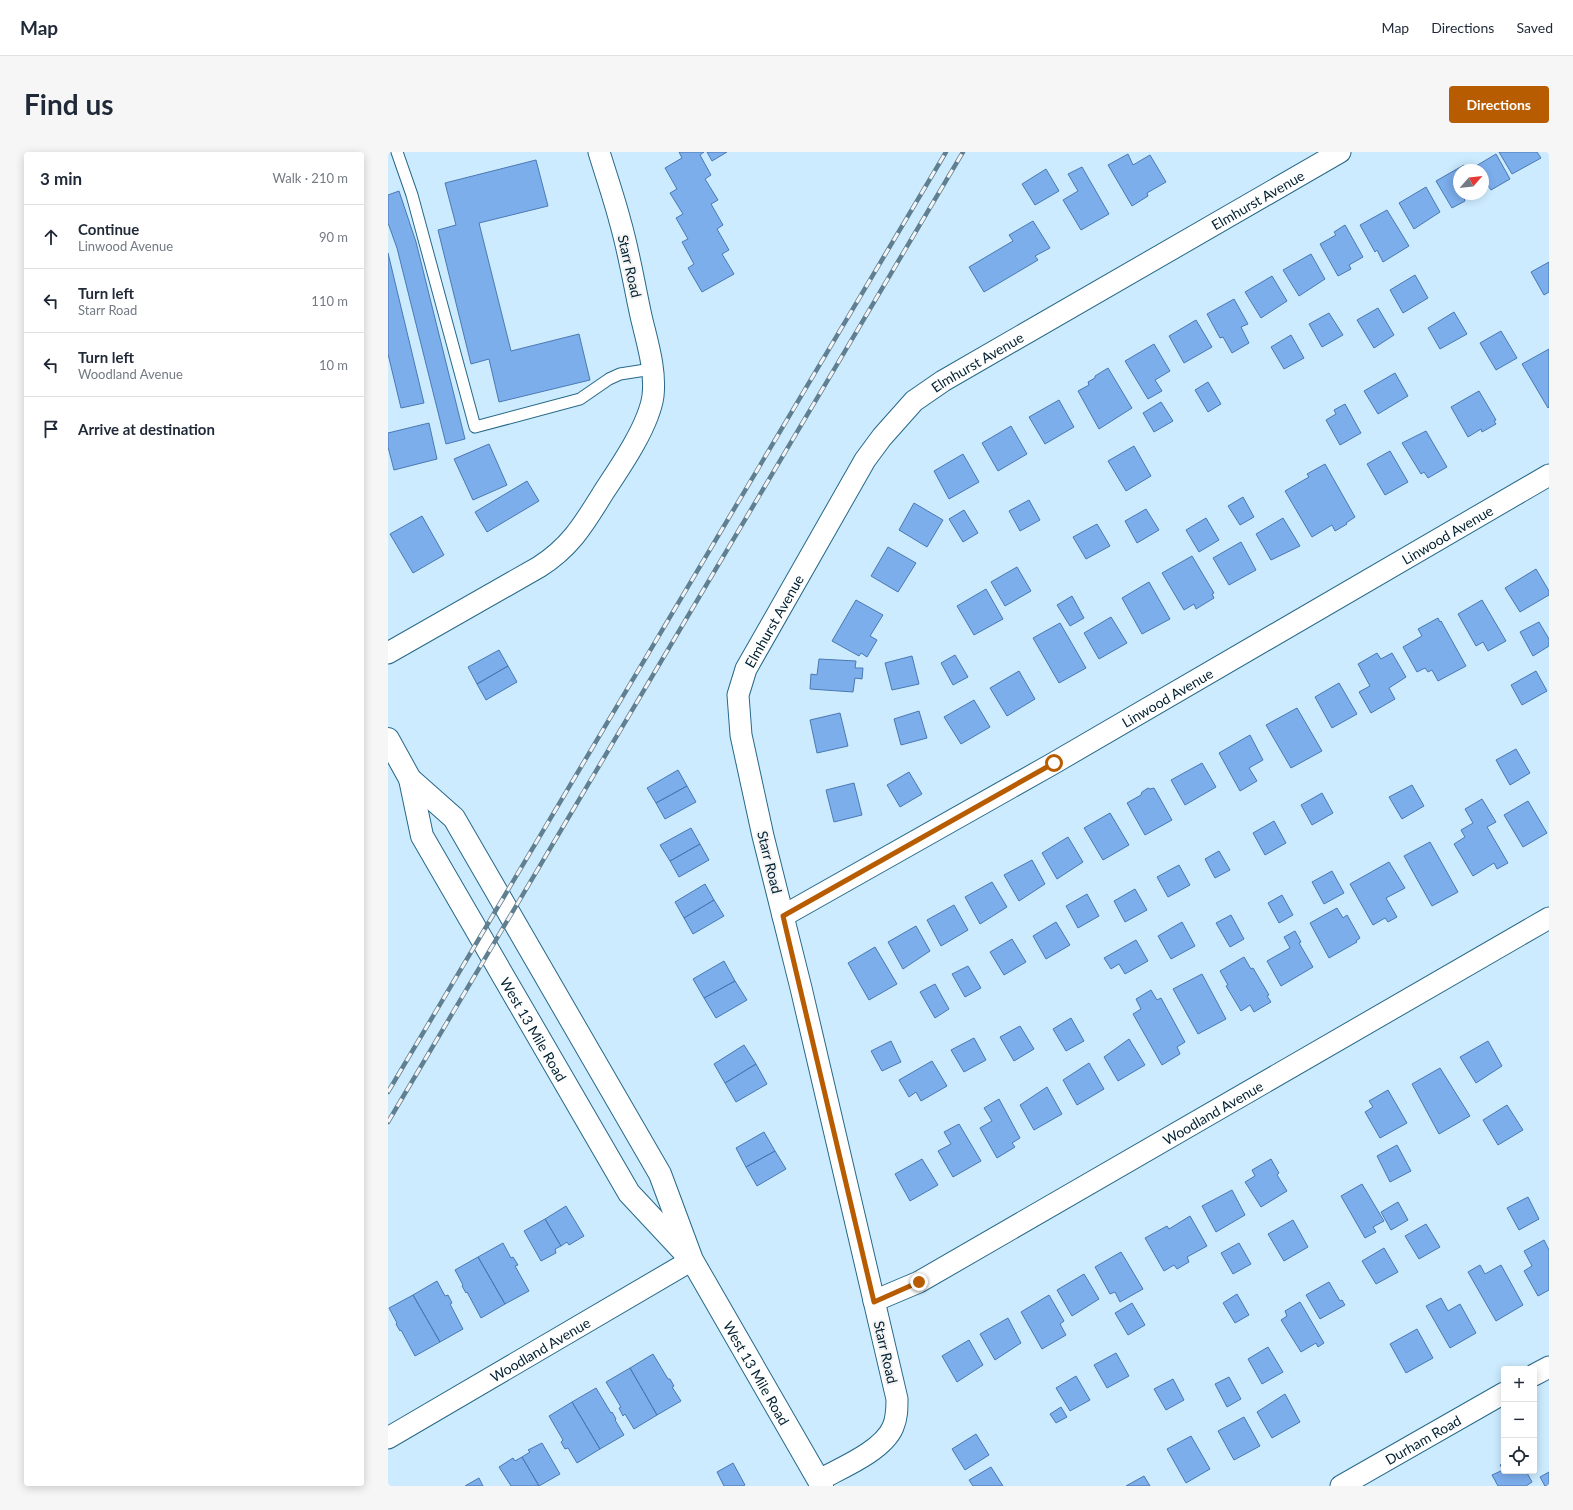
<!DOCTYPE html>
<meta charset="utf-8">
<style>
body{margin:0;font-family:Lato,sans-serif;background:#f6f6f7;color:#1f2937}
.controls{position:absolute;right:12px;bottom:12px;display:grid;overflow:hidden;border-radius:4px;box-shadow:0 2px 10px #0003}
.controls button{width:36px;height:36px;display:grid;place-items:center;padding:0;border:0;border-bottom:1px solid #e0e1e3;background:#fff;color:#1f2937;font:20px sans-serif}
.compass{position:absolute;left:1065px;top:12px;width:36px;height:36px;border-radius:50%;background:#fff;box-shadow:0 2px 10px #0003;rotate:62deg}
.stop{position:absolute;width:12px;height:12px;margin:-9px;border:3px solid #b75c00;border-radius:50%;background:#fff}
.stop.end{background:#b75c00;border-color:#fff;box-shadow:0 1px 4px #0008}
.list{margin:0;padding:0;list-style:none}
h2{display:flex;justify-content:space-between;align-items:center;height:52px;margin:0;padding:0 16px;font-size:17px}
h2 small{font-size:13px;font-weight:400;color:#747a83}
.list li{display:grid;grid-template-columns:26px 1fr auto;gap:12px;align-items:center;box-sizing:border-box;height:64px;padding:0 16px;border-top:1px solid #e0e1e3}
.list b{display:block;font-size:15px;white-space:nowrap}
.list p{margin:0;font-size:13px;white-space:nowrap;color:#747a83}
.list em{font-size:13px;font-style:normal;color:#747a83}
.icon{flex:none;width:22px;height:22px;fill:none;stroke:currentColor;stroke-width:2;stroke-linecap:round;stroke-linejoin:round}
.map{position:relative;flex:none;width:1161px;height:1334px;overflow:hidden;border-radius:4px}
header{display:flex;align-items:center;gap:24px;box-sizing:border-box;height:56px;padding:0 20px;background:#fff;border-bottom:1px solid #e0e1e3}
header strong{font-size:19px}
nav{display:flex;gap:22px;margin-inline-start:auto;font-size:14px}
.intro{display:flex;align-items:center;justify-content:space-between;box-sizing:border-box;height:96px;padding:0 24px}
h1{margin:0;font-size:28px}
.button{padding:10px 18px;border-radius:4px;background:#b75c00;color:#fff;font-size:14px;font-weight:700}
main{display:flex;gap:24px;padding:0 24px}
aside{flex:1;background:#fff;border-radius:4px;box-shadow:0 2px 10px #0003}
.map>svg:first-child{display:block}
</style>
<header>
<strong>Map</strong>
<nav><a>Map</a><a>Directions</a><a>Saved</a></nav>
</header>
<div class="intro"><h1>Find us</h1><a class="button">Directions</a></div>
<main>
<aside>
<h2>3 min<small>Walk · 210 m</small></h2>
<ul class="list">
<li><svg class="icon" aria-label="ahead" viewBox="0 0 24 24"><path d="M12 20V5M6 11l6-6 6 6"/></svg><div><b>Continue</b><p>Linwood Avenue</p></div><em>90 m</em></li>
<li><svg class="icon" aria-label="left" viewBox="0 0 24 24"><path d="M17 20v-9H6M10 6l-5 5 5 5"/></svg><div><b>Turn left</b><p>Starr Road</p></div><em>110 m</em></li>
<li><svg class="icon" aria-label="left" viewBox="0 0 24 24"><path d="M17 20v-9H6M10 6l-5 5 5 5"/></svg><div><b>Turn left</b><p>Woodland Avenue</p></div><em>10 m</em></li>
<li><svg class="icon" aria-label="arrive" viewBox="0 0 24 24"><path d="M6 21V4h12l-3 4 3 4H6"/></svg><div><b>Arrive at destination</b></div></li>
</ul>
</aside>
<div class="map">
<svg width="1161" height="1334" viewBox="0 0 1161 1334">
<rect width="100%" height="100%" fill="#ccebfe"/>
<!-- building -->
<path fill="#7caeec" stroke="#4a79b3" d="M 291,0 L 316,0 L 312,3 L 323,23 L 317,27 L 330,48 L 323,52 L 335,73 L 329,77 L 341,98 L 334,102 L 346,122 L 314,140 L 300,116 L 306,112 L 294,90 L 300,87 L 288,66 L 295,62 L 282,41 L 289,37 L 277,16 L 294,6 Z
M 319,0 L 339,0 L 324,9 Z
M 1111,0 L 1149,0 L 1153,6 L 1124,22 Z
M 740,2 L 745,13 L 762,3 L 778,30 L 759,41 L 760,44 L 744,54 L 720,13 Z
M 1108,2 L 1122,27 L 1103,38 L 1095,26 L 1095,18 L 1090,18 L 1088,14 Z
M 148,8 L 160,54 L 91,71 L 123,199 L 191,182 L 202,228 L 111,250 L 101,207 L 83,212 L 50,78 L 68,73 L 57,31 Z
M 1076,13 L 1078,18 L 1071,18 L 1071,42 L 1084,42 L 1076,46 L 1077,49 L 1064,56 L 1048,29 Z
M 694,15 L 721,62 L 693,78 L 675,48 L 690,39 L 680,22 Z
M 658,17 L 671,39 L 647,53 L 634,32 Z
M 1038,35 L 1052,60 L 1026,77 L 1011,51 Z
M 11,39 L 28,90 L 77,287 L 58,292 L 9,96 L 0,71 L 0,43 Z
M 999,58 L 1021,94 L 995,110 L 989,98 L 987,100 L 972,73 Z
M 645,69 L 662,96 L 647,104 L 650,108 L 596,140 L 581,115 L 625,89 L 621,83 Z
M 957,73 L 975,105 L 961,113 L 963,117 L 950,124 L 932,92 L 948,83 L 946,80 Z
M 0,101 L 36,251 L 13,256 L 0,202 Z
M 923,102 L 937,127 L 911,144 L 895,118 Z
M 1161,110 L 1161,140 L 1156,143 L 1143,120 Z
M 1027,123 L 1040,146 L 1015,161 L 1002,138 Z
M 884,124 L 899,149 L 873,166 L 857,140 Z
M 846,147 L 860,172 L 853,175 L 861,191 L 844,201 L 835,185 L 832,186 L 819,162 Z
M 990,156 L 1006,183 L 986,196 L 969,168 Z
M 1066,160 L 1079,182 L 1052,197 L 1040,176 Z
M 941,161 L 955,183 L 934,195 L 921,172 Z
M 808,168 L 824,195 L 796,211 L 781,184 Z
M 1113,179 L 1129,206 L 1108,218 L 1092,191 Z
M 903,183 L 916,206 L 896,217 L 883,195 Z
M 766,192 L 782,219 L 767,228 L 774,239 L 760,247 L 737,209 Z
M 1161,197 L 1161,255 L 1160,256 L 1134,212 Z
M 720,216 L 744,256 L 711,277 L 690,239 L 701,233 L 700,230 L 707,226 L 707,224 Z
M 1007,221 L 1020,244 L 990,262 L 976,239 Z
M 820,230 L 833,252 L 820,260 L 807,238 Z
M 1091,239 L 1108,268 L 1106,269 L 1108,272 L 1094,280 L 1093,277 L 1080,285 L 1063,255 Z
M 671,248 L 686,275 L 657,292 L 641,265 Z
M 773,250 L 785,269 L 766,280 L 755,261 Z
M 957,252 L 973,281 L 952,293 L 938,268 L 948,262 L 946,258 Z
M 41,271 L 49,307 L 6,318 L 0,295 L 0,281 Z
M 623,274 L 639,302 L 610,319 L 594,291 Z
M 1038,279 L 1059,315 L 1040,326 L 1036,320 L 1033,322 L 1014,291 Z
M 101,292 L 119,333 L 85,348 L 66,307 Z
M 746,294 L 763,324 L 738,339 L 720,309 Z
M 1002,299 L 1020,330 L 997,343 L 979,312 Z
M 575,302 L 591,330 L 561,347 L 546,319 Z
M 937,312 L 967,365 L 958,371 L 959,372 L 947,379 L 944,373 L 924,385 L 897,339 L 921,325 L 919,322 Z
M 139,329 L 151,349 L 99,380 L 87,360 Z
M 855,345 L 866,365 L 852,373 L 840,354 Z
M 641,348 L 652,368 L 632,379 L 621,359 Z
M 526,351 L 555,368 L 539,395 L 511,378 Z
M 758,357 L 771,378 L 749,391 L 737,369 Z
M 576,358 L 590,381 L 575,390 L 561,367 Z
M 34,364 L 56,403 L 25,421 L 2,382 Z
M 818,366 L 831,388 L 811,400 L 798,378 Z
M 895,366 L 912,394 L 883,408 L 868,382 Z
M 709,372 L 722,394 L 698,407 L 685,385 Z
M 853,390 L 868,418 L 841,433 L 825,406 Z
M 500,395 L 528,411 L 510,440 L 483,424 Z
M 804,404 L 826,441 L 824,442 L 826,446 L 808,457 L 806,452 L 796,458 L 774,421 Z
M 629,415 L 643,439 L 617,454 L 603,430 Z
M 1148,417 L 1161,439 L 1161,443 L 1132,460 L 1117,436 Z
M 761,430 L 782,467 L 754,482 L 734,446 Z
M 598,437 L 615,467 L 586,483 L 569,454 Z
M 684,444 L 696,466 L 682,474 L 669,453 Z
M 468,448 L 495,463 L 482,484 L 489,488 L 479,505 L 473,501 L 471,504 L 444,489 Z
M 1094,448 L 1118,489 L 1100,499 L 1095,490 L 1088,494 L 1070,462 Z
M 723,465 L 739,491 L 711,507 L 696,481 Z
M 1050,466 L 1052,470 L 1053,469 L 1078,514 L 1050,529 L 1044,518 L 1040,520 L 1037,516 L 1029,520 L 1015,495 L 1034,484 L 1030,477 Z
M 1151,470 L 1161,487 L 1161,494 L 1145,504 L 1132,480 Z
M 672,471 L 698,516 L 671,531 L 645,486 Z
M 111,498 L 120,514 L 89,532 L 80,515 Z
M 989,501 L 993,507 L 1004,501 L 1018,525 L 1001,536 L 1007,547 L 983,561 L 971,540 L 982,534 L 970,512 Z
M 567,503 L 580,525 L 565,533 L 553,511 Z
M 524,504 L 531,532 L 504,538 L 497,511 Z
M 431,507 L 468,509 L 467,516 L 475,516 L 474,527 L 467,526 L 465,540 L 422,537 L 423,522 L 429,523 Z
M 120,514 L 129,530 L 98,548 L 89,532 Z
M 631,519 L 647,547 L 619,564 L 602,536 Z
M 1148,519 L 1159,539 L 1134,553 L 1123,533 Z
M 951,531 L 969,562 L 944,576 L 927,545 Z
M 586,548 L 602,575 L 573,592 L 556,565 Z
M 909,556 L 934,599 L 903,616 L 878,573 Z
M 531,559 L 539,586 L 513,593 L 506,567 Z
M 452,561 L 460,594 L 429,601 L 422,568 Z
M 862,583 L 875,608 L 861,616 L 869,629 L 852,639 L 831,601 Z
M 1128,597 L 1142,621 L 1122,633 L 1108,608 Z
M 814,611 L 828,635 L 797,653 L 783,628 Z
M 290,618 L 299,634 L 268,651 L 259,636 Z
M 521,620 L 534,642 L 512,655 L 499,633 Z
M 466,631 L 474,663 L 446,670 L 438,638 Z
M 1024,633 L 1036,654 L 1014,667 L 1001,645 Z
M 299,634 L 308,650 L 277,667 L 268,651 Z
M 760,636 L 762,637 L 766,636 L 784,668 L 757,683 L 739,651 L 753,643 L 754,640 Z
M 934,641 L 945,661 L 924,673 L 913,653 Z
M 1094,647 L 1108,670 L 1099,675 L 1120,711 L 1109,717 L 1106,711 L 1085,724 L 1066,692 L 1077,685 L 1073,678 L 1085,671 L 1077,657 Z
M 1140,649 L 1159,681 L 1135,695 L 1116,663 Z
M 722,661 L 741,693 L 715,708 L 696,676 Z
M 886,669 L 898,691 L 877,703 L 865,681 Z
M 303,676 L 312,692 L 282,709 L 272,693 Z
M 680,685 L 695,710 L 669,727 L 654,701 Z
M 1042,690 L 1070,740 L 1044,754 L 1016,704 Z
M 312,692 L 321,708 L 291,725 L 282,709 Z
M 831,699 L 842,718 L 827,726 L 817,707 Z
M 644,708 L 657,732 L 631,749 L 616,723 Z
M 1001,710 L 1017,736 L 998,746 L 1009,765 L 1000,770 L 997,766 L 985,773 L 962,732 Z
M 791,713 L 802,733 L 780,745 L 769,725 Z
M 944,719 L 956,741 L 936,752 L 924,730 Z
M 604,730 L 619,755 L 592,772 L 577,745 Z
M 317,732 L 326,748 L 296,766 L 287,750 Z
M 747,737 L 759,758 L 737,770 L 726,749 Z
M 699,742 L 711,764 L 690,776 L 678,754 Z
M 894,743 L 905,763 L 891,771 L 880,751 Z
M 326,748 L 336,764 L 305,782 L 296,766 Z
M 566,753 L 580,778 L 553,794 L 539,768 Z
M 949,756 L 955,766 L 959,763 L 972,786 L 968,789 L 969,790 L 941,806 L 922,771 Z
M 843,763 L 856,787 L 842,795 L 828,771 Z
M 668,770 L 682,793 L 658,807 L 645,784 Z
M 794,770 L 807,794 L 783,807 L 770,784 Z
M 528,774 L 542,799 L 515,817 L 500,790 Z
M 907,779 L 913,790 L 911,791 L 925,815 L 893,834 L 879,809 L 902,796 L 896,785 Z
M 624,787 L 638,810 L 616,823 L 602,800 Z
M 748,788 L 760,809 L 737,822 L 731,812 L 723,817 L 716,806 Z
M 487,795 L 509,832 L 481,848 L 460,811 Z
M 856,805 L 863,817 L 865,816 L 881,843 L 879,844 L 883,850 L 866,860 L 862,853 L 853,859 L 838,834 L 840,833 L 832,819 Z
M 336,809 L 347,829 L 316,846 L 305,827 Z
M 580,814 L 593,836 L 577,845 L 564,822 Z
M 814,822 L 838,867 L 810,882 L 785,837 Z
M 347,829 L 359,848 L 328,866 L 316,846 Z
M 547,832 L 561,857 L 547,866 L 532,840 Z
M 763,838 L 769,848 L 773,846 L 797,890 L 789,895 L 792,902 L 774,913 L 745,862 L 753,857 L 748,847 Z
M 683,866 L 696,889 L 678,899 L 665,877 Z
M 632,874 L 646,897 L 626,909 L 612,885 Z
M 586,886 L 598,908 L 576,920 L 563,898 Z
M 741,887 L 757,913 L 730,929 L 716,905 Z
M 503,889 L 513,910 L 494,919 L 483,899 Z
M 1100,889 L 1114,914 L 1088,931 L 1072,905 Z
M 356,893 L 368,912 L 337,931 L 326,912 Z
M 544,909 L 559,934 L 533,949 L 528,940 L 521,945 L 511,928 Z
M 701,911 L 716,937 L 689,953 L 675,928 Z
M 368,912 L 379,932 L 348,950 L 337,931 Z
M 1052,916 L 1082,964 L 1051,982 L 1024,932 Z
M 659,935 L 674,962 L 646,978 L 632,953 Z
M 1000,938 L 1019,971 L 992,986 L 977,960 L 985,955 L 981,949 Z
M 611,947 L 632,986 L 624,991 L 627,995 L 609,1006 L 592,976 L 604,969 L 596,956 Z
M 1119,953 L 1135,978 L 1110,993 L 1095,968 Z
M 571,972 L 593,1009 L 565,1025 L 550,999 L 563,992 L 556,980 Z
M 376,980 L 387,999 L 358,1015 L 348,996 Z
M 1009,993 L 1023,1019 L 1002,1030 L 989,1004 Z
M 387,999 L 398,1017 L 369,1034 L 358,1015 Z
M 534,1007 L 550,1033 L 522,1049 L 507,1022 Z
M 883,1007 L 891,1021 L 889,1023 L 899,1039 L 873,1055 L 857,1030 L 867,1024 L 864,1018 Z
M 974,1032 L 996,1069 L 985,1075 L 988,1080 L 977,1086 L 953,1044 Z
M 844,1038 L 857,1063 L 828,1080 L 814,1054 Z
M 1140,1045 L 1151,1067 L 1131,1078 L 1119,1056 Z
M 1010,1050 L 1020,1068 L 1003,1078 L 993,1060 Z
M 178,1054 L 196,1084 L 181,1093 L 179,1090 L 173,1094 L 157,1067 Z
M 802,1064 L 819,1094 L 799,1105 L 801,1110 L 789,1117 L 786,1113 L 776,1119 L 757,1086 L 779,1074 L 781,1077 Z
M 157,1067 L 173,1094 L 167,1097 L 168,1101 L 153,1109 L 136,1079 Z
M 905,1068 L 920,1095 L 896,1109 L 880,1082 Z
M 1038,1072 L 1052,1095 L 1031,1107 L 1017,1084 Z
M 1156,1088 L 1161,1098 L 1161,1138 L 1150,1144 L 1136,1119 L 1144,1114 L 1136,1099 Z
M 115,1091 L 123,1106 L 125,1105 L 130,1113 L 127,1114 L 141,1139 L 117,1152 L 90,1105 Z
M 851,1091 L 863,1112 L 845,1122 L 833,1101 Z
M 996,1096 L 1010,1120 L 988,1132 L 974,1109 Z
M 733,1100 L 755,1137 L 732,1150 L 727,1140 L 722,1142 L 707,1115 Z
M 90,1105 L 117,1152 L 93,1166 L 79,1140 L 78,1141 L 74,1134 L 75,1133 L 67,1118 Z
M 1092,1113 L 1097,1122 L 1113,1113 L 1135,1153 L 1108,1169 L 1080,1120 Z
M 696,1122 L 711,1147 L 684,1164 L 669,1138 Z
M 49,1129 L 57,1144 L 60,1143 L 64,1151 L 62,1152 L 75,1177 L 52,1190 L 25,1143 Z
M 941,1130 L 952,1149 L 954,1148 L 957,1153 L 932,1167 L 918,1143 Z
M 849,1142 L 861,1163 L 847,1171 L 835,1151 Z
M 25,1143 L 52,1190 L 27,1204 L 13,1178 L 12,1179 L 8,1172 L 9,1171 L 1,1156 Z
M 661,1143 L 676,1169 L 672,1172 L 678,1183 L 654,1197 L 633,1160 Z
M 1053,1146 L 1060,1159 L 1072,1152 L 1088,1181 L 1062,1196 L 1038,1154 Z
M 912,1150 L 936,1191 L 930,1195 L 928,1191 L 913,1200 L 893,1168 L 899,1164 L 897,1159 Z
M 744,1151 L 757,1173 L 740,1183 L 727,1161 Z
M 620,1166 L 633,1191 L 607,1208 L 592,1182 Z
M 1029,1177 L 1045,1206 L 1018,1221 L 1002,1192 Z
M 581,1188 L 595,1213 L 569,1230 L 554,1204 Z
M 880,1195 L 895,1220 L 874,1232 L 860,1207 Z
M 728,1201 L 741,1224 L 719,1236 L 706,1213 Z
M 265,1202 L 280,1227 L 282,1227 L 286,1234 L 284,1235 L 293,1249 L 269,1263 L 242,1216 Z
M 242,1216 L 269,1263 L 246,1277 L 237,1262 L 235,1264 L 231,1256 L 233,1255 L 218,1230 Z
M 688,1224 L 702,1248 L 682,1259 L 668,1236 Z
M 841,1225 L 853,1247 L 839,1255 L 827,1232 Z
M 785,1227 L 796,1248 L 778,1258 L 766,1237 Z
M 208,1236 L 223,1261 L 224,1260 L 228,1267 L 227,1268 L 236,1283 L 212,1297 L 184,1250 Z
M 897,1242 L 912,1270 L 884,1286 L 869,1260 Z
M 184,1250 L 212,1297 L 189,1311 L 180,1296 L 177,1297 L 173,1290 L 175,1288 L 161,1264 Z
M 673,1255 L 679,1265 L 668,1271 L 662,1262 Z
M 856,1265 L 872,1294 L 846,1308 L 830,1279 Z
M 588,1282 L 601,1303 L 577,1318 L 564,1297 Z
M 803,1284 L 822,1317 L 798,1331 L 779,1297 Z
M 154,1291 L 172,1322 L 151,1334 L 134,1305 L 142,1300 L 140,1298 Z
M 134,1305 L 151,1334 L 123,1334 L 111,1315 L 125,1306 L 127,1309 Z
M 345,1311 L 357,1333 L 355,1334 L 336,1334 L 329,1320 Z
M 1116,1311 L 1116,1319 L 1138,1319 L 1144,1330 L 1138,1334 L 1110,1334 L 1104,1323 L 1115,1318 L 1112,1313 Z
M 603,1315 L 615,1334 L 585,1334 L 581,1328 Z
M 1161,1320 L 1161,1334 L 1157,1334 L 1152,1325 Z
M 756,1324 L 762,1334 L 738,1334 Z
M 91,1326 L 95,1334 L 77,1334 Z"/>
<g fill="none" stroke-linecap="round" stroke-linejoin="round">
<!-- lane casing -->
<g stroke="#276889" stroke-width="13">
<path id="lane" d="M 9,0 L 24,43 L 87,275 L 192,247 L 221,227 L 232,222 L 264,217"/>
</g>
<!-- street casing -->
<g stroke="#276889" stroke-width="23">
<g id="street">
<path d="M 0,501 L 151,415 C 184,394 197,370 217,338 C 233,314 261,273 265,244 C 268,217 259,190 253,164 C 246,132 241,100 232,69 C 226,46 218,23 211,0"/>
<path id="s1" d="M 395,764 L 666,611 L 1161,323"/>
<path id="s2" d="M 486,1149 L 531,1130 L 1161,766"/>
<path d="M 1146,1223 L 1161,1215"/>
<path id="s3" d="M 0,1286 L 304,1108"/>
<path id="s4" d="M 431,1328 C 453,1316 495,1299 505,1275 C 509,1266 509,1257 509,1247 L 413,836 L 375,684 L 353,583 L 350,543 L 358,517 L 477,308 L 494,285 L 526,249 L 555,229 L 952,0"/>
<path id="s5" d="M 953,1334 L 1116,1241"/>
</g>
</g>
<!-- secondary casing -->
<g stroke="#276889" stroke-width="24">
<g id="secondary">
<path id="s6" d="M 0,587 L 22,627 L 34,684 L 241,1041 L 297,1101"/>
<path id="s7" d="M 22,627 L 66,666 L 272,1022 L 304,1108 L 434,1334"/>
</g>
</g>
<!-- lane -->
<use href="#lane" stroke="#fff" stroke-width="11"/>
<!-- street -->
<use href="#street" stroke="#fff" stroke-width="21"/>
<!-- secondary -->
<use href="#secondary" stroke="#fff" stroke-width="22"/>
<!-- rail casing -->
<g stroke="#607f91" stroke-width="4.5">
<path id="rail" d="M 0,940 L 558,0
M 0,970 L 575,0"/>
</g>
<!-- rail -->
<use href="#rail" stroke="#f3f3f3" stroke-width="3" stroke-dasharray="9" stroke-linecap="butt"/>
</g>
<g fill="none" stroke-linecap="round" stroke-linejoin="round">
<!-- route -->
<path stroke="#b75c00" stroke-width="5" d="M 531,1130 L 486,1150 L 395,764 L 666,611"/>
</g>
<g text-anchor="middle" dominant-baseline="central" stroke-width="4" stroke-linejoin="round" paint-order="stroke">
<!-- street labels -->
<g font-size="14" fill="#002031" stroke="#f3f3f3">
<text stroke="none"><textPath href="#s4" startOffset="1586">Elmhurst Avenue</textPath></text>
<text transform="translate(242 114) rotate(77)">Starr Road</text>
<text stroke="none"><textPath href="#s4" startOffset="1262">Elmhurst Avenue</textPath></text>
<text stroke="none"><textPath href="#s1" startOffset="766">Linwood Avenue</textPath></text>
<text stroke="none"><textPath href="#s4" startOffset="926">Elmhurst Avenue</textPath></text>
<text stroke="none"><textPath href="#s1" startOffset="442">Linwood Avenue</textPath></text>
<text transform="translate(382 710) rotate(76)">Starr Road</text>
<text stroke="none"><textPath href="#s6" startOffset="327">West 13 Mile Road</textPath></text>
<text stroke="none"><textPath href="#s2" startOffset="388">Woodland Avenue</textPath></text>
<text stroke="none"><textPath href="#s3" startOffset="176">Woodland Avenue</textPath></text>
<text transform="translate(498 1200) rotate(77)">Starr Road</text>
<text stroke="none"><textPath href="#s7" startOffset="692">West 13 Mile Road</textPath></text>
<text stroke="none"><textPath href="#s5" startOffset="94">Durham Road</textPath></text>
</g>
</g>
</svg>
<div class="controls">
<button>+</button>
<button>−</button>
<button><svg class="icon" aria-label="locate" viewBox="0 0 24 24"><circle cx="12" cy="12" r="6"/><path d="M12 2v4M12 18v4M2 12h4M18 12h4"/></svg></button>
</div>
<svg class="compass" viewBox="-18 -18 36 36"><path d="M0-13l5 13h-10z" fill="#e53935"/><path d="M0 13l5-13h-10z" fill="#747a83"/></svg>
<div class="stop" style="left:666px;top:611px"></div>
<div class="stop end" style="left:531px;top:1130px"></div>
</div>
</main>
